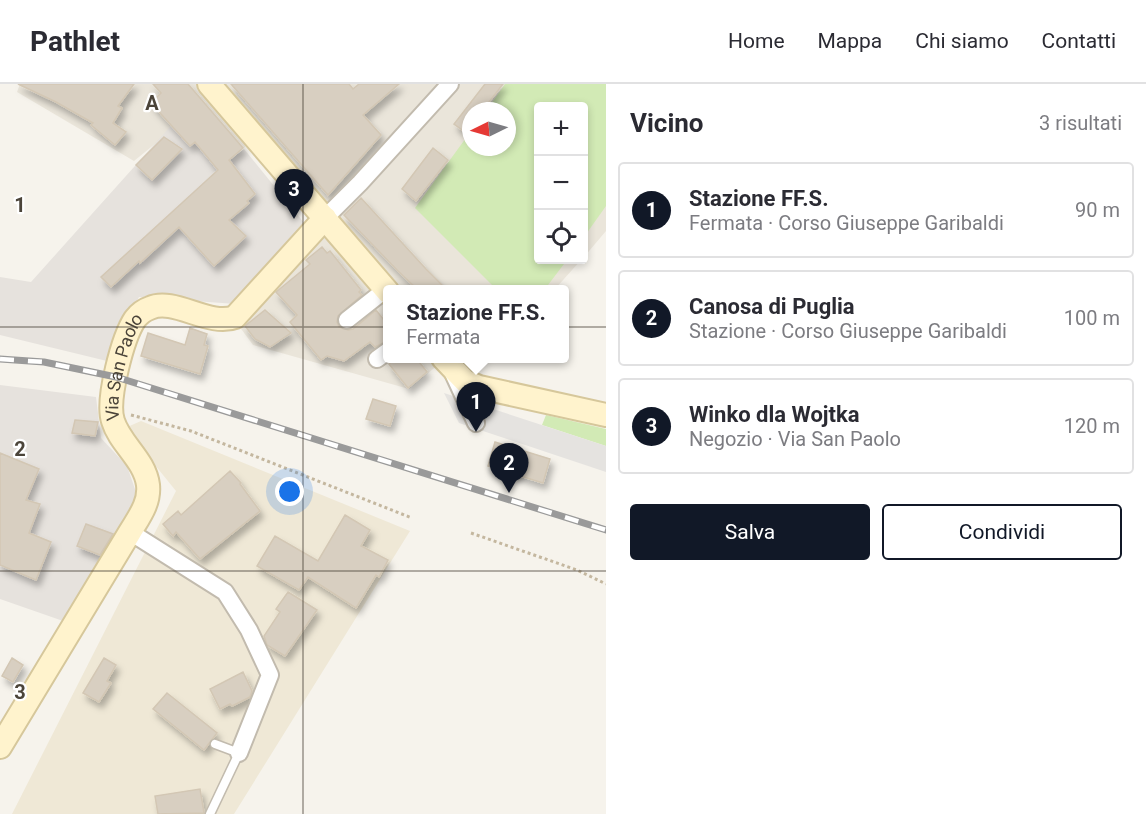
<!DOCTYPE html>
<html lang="it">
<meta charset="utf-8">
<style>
body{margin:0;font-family:Roboto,sans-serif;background:#f7f7f7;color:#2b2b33}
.controls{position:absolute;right:18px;top:18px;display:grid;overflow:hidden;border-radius:6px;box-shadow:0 3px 9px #0003}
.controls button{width:54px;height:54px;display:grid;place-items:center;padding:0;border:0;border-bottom:2px solid #e1e1e2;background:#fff;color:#2b2b33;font:30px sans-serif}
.compass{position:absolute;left:462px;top:18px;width:54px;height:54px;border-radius:50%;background:#fff;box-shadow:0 3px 9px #0003;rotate:265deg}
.you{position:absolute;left:290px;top:408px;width:21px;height:21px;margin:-15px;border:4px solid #fff;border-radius:50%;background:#1a73e8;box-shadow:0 0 0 9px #1a73e833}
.badge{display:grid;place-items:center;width:39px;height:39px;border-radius:50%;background:#111827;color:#fff;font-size:20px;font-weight:700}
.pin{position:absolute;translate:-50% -50px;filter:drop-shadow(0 2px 3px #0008)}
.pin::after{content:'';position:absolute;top:32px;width:21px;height:18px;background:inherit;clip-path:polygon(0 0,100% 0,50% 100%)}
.popup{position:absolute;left:383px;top:201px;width:186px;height:78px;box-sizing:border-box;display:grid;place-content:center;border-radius:6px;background:#fff;filter:drop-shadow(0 2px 4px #0005);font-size:20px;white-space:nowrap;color:#7c7c81}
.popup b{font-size:22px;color:#2b2b33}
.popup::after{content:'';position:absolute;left:50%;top:100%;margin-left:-12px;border:12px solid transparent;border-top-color:#fff}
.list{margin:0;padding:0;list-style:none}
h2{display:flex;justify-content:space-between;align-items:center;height:78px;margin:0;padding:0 24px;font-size:26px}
h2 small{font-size:20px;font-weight:400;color:#7c7c81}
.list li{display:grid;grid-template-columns:39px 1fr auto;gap:18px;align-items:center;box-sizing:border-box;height:96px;margin:0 12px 12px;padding:0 12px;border:2px solid #e1e1e2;border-radius:6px}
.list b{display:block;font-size:22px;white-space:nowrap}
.list p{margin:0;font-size:20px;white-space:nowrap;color:#7c7c81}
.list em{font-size:20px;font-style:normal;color:#7c7c81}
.actions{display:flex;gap:12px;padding:18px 24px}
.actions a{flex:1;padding:14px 0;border:2px solid #111827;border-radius:6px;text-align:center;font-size:21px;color:#111827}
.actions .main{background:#111827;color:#fff}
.icon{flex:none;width:33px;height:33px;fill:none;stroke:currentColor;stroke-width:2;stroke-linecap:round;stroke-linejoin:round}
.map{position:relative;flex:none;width:606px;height:730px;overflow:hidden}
header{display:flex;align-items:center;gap:36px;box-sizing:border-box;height:84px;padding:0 30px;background:#fff;border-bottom:2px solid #e1e1e2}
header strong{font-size:28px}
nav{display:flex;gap:33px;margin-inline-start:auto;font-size:21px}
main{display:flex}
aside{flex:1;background:#fff}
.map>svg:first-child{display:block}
</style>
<header>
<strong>Pathlet</strong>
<nav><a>Home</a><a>Mappa</a><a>Chi siamo</a><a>Contatti</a></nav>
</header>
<main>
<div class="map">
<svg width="606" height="730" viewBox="0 0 606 730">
<defs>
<filter id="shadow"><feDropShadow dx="3.5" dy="6" stdDeviation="3" flood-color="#0004"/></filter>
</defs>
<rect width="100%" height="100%" fill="#f6f3ec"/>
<!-- residential -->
<path fill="#eae5da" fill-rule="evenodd" d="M 20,0 L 606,0 L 606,147 L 584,173 L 584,22 L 538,22 L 538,176 L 581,176 L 555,205 L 388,206 L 388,274 L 445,275 L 409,305 L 253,261 L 239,242 L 336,136 L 254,55 L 218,86 L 161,55 L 134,77 L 17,8 ZM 471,27 L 507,27 L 507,63 L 471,63 Z"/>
<!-- industrial -->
<path fill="#e6e2dd" d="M 177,35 L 218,85 L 244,65 L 305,140 L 236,220 L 139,213 L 107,277 L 0,251 L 0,193 L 31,198 Z
M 0,301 L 96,313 L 101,354 L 127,382 L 137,411 L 66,538 L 0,515 Z"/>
<!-- education -->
<path fill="#efe8d6" d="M 141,337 L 410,447 L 234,730 L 12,730 L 176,407 L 125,344 Z"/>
<!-- green -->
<path fill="#d2eab5" d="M 505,0 L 606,0 L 606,122 L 584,153 L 584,22 L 538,22 L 538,176 L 567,176 L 545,205 L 496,205 L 415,124 L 471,47 L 471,63 L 507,63 L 507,27 L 486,27 Z
M 546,331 L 606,345 L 606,362 L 542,341 Z"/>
<!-- parking -->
<path fill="#e5e3e0" d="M 444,309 L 606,362 L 606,388 L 459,339 Z"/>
<!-- building -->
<path fill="#d8cfc1" stroke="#d3c7b4" stroke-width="1.5" filter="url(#shadow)" d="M 18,0 L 134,0 L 118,22 L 122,24 L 113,39 L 126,48 L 115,61 L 91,41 L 93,39 L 56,18 Z
M 153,0 L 188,0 L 243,64 L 229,76 L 255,110 L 247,117 L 249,119 L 229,136 L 246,152 L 214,182 L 179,143 L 140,179 L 139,177 L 111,203 L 101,193 L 218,86 L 195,58 L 190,62 L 151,19 L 161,9 Z
M 231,0 L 349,0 L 353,5 L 359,0 L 399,0 L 363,31 L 381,51 L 328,111 Z
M 485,0 L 503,0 L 482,27 L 471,27 L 471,41 L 465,48 L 454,40 Z
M 164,53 L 182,65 L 152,96 L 136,81 Z
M 433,64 L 448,76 L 416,117 L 402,105 Z
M 361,114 L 426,185 L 447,206 L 418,206 L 397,186 L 344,131 Z
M 322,163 L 327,169 L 330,167 L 361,206 L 359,208 L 362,211 L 338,232 L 337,238 L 339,243 L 348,246 L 353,245 L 376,226 L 387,240 L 387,257 L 375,263 L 370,258 L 344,277 L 327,272 L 321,276 L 290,238 L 297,231 L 276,208 L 310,180 L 306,176 Z
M 265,226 L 291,249 L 270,263 L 255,255 L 245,242 Z
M 190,244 L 207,250 L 204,261 L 208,262 L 200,290 L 141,272 L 148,249 L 185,261 Z
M 395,274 L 416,274 L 427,288 L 408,304 L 389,280 Z
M 373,315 L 396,322 L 390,342 L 366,335 Z
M 75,336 L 98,338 L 95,352 L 72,349 Z
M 495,358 L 550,375 L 543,399 L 488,382 Z
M 0,369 L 39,385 L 26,416 L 40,420 L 29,449 L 51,458 L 36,496 L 0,481 Z
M 230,387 L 241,399 L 240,400 L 260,427 L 200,475 L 176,448 L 173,452 L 163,440 L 178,427 L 181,431 Z
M 345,431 L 370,446 L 361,462 L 388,476 L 379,493 L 376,491 L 356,524 L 308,493 L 299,506 L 257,482 L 275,452 L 318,477 Z
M 86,440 L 113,450 L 100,471 L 77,462 Z
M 288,508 L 317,526 L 285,572 L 267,561 L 264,552 L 280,528 L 276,525 Z
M 12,574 L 23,581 L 13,598 L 2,592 Z
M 104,574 L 116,581 L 107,597 L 111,599 L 99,618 L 83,609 Z
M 243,588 L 252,607 L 250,613 L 232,622 L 230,620 L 220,625 L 210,605 Z
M 167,609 L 217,649 L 204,666 L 153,625 Z
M 200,705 L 204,729 L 158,730 L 155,712 Z"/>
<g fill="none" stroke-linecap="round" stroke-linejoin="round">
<!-- lane casing -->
<g stroke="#c2bbae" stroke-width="11">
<path id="lane" d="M 210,730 L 239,669 L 215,660"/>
</g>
<!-- street casing -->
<g stroke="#c2bbae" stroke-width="20">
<path id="street" d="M 325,134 L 360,99 L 450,0
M 347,236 L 385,206
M 377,275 L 388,267
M 453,289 L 476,339
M 130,448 L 225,508 L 249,546 L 270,591 L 239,669"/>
</g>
<!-- secondary casing -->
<g stroke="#d6c79b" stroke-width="26">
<g id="secondary">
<path d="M 209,0 L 388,208"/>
<path d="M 443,274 L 465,297 L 479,303 L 606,331"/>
<path id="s1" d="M 0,663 L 130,448 C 139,433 150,419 148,401 C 145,376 120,360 113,337 C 106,316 123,253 135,235 C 139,230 144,226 150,224 C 174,213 209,243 235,233 L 325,134"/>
</g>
</g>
<!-- path -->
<path stroke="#c4b79f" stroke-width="3" stroke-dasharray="3 3" stroke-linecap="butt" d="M 131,331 L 191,347 L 412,434
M 471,449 L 577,486 L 606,500"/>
<!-- lane -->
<use href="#lane" stroke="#fff" stroke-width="8"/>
<!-- street -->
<use href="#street" stroke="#fff" stroke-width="16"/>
<!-- secondary -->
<use href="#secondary" stroke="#fff3cd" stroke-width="22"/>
<!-- rail casing -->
<g stroke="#9a9a9a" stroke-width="7">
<path id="rail" d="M 0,275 L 44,278 L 116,293 L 606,446"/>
</g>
<!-- rail -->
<use href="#rail" stroke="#fff" stroke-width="4.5" stroke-dasharray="14" stroke-linecap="butt"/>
</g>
<!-- grid -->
<path fill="none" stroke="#4b4439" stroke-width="1.5" stroke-opacity="0.55" d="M 303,0 L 303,730M 0,243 L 606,243M 0,487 L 606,487"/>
<g text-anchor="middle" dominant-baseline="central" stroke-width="4.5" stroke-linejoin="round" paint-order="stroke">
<!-- street labels -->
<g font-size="18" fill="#4b4439" stroke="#fff">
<text stroke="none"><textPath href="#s1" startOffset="432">Via San Paolo</textPath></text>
</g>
</g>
<g font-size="20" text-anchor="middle" font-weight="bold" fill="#4b4439" stroke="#fff" stroke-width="4.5" stroke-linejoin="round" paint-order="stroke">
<text x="152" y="26">A</text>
<text x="20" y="128">1</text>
<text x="20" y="372">2</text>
<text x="20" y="615">3</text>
</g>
</svg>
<div class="controls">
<button>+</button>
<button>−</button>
<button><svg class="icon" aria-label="locate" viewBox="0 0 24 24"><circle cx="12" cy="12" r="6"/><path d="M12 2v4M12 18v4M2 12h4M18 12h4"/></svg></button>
</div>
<svg class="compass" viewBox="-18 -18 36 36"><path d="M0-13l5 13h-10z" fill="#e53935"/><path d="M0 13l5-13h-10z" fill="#7c7c81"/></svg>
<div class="you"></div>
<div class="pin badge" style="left:476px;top:348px">1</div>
<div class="popup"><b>Stazione FF.S.</b>Fermata</div>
<div class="pin badge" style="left:509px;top:409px">2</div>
<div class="pin badge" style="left:294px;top:135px">3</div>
</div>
<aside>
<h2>Vicino<small>3 risultati</small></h2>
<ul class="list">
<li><span class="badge">1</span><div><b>Stazione FF.S.</b><p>Fermata · Corso Giuseppe Garibaldi</p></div><em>90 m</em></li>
<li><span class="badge">2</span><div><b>Canosa di Puglia</b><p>Stazione · Corso Giuseppe Garibaldi</p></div><em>100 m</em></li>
<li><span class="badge">3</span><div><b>Winko dla Wojtka</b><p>Negozio · Via San Paolo</p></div><em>120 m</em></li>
</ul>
<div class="actions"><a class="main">Salva</a><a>Condividi</a></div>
</aside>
</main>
